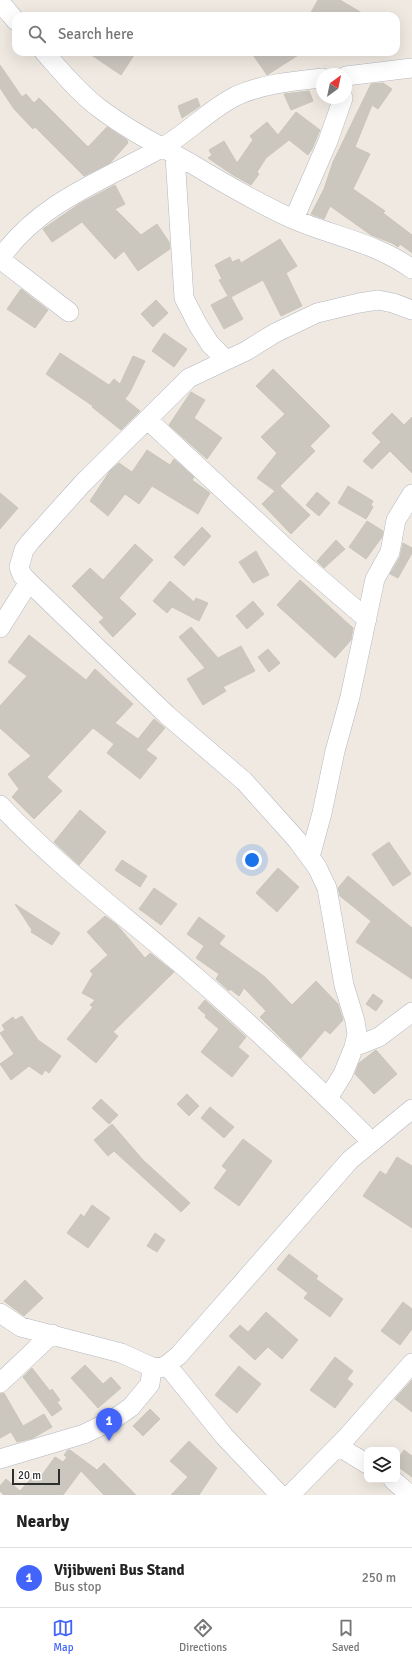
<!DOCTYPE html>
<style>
body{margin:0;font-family:Signika,sans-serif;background:#f6f6f6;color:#222}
.controls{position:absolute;right:12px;bottom:12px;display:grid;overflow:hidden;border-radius:8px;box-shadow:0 4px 16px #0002}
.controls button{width:36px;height:36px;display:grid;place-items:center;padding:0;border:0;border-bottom:1px solid #e0e0e0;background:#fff;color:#222;font:20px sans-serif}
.compass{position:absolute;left:316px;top:68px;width:36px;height:36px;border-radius:50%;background:#fff;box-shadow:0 4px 16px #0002;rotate:33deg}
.scale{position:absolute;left:12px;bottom:10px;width:48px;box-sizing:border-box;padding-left:4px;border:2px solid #2e2e2e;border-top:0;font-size:11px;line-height:14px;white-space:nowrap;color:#2e2e2e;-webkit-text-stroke:3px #fff;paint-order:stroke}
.you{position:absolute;left:252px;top:860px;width:14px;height:14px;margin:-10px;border:3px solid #fff;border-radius:50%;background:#1a73e8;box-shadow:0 0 0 6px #1a73e833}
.badge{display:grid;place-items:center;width:26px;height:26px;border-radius:50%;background:#4264fb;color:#fff;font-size:13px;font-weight:700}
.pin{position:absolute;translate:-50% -33px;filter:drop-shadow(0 1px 2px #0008)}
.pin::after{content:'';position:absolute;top:21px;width:14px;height:12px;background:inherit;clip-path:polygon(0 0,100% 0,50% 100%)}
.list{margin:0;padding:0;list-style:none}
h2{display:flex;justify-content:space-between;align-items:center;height:52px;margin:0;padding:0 16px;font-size:17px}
h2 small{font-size:13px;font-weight:400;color:#767676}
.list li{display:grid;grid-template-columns:26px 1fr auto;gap:12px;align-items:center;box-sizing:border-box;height:60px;padding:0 16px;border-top:1px solid #e0e0e0}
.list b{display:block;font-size:15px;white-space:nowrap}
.list p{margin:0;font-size:13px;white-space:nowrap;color:#767676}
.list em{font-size:13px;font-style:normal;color:#767676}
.icon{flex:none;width:22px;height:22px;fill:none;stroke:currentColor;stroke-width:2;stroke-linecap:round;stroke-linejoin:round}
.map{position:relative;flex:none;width:412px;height:1495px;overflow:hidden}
.search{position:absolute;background:#fff;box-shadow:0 4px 16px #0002;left:12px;right:12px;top:12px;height:44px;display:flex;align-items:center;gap:10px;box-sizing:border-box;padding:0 14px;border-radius:12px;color:#767676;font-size:15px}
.sheet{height:112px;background:#fff}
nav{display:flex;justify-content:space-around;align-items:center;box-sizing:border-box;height:56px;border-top:1px solid #e0e0e0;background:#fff;font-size:11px;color:#767676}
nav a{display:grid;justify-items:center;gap:2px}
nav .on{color:#4264fb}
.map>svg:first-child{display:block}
</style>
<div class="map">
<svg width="412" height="1495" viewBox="0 0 412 1495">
<rect width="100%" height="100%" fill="#efe9e1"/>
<!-- building -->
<path fill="#cbc7bf" stroke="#cbc5ba" d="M 318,0 L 340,0 L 367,16 L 309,16 Z
M 87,52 L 136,52 L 121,75 Z
M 251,52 L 303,52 L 267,75 Z
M 0,65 L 22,97 L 26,94 L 34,103 L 39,98 L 88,147 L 107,127 L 127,140 L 128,143 L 110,163 L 84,176 L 35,127 L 33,129 L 14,109 L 0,88 Z
M 383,83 L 392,89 L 378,109 L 372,105 L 355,147 L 370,154 L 353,189 L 385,211 L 383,213 L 412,235 L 412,253 L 400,244 L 398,247 L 392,243 L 371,235 L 330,206 L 324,219 L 311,214 L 324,189 L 333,162 L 371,84 Z
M 309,91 L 313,101 L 291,110 L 284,94 Z
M 197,98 L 200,106 L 182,118 L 178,106 Z
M 296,112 L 320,130 L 312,149 L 308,155 L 289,140 L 266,158 L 257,172 L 259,174 L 251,185 L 233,175 L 208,158 L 212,155 L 209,150 L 224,141 L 237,163 L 253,140 L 250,136 L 267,122 L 278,135 Z
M 115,185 L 125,204 L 115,209 L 141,235 L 157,224 L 169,242 L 170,249 L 138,271 L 124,251 L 115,259 L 82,222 L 52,242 L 43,229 L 79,204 Z
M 280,239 L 297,266 L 286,273 L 302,306 L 281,316 L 263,280 L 231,297 L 243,319 L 224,329 L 211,305 L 228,296 L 219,280 L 222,279 L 215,265 L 230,257 L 232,262 L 239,259 L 241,263 Z
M 21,289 L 48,310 L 35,328 L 7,309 Z
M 156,300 L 168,313 L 153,327 L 141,314 Z
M 164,333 L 187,349 L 174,367 L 152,351 Z
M 60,353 L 109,385 L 114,379 L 120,384 L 133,356 L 145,361 L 130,392 L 125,399 L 140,411 L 121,430 L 92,407 L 93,406 L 46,374 Z
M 273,369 L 330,426 L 310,446 L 315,451 L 280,486 L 310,515 L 291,534 L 262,504 L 275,491 L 257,478 L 277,453 L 261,437 L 285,414 L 256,386 Z
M 191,392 L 205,400 L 194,418 L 222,438 L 207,459 L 169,425 Z
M 392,413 L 404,425 L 412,417 L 412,473 L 390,451 L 372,469 L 363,461 L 381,442 L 372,433 Z
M 147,450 L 170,465 L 174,459 L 194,477 L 192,480 L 210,493 L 198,514 L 152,486 L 139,504 L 125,494 L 108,516 L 90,501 L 110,471 L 119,463 L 132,472 Z
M 348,486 L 373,501 L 371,505 L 373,507 L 366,519 L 338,503 Z
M 317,492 L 330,503 L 319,516 L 306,505 Z
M 0,493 L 18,508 L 0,529 Z
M 367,521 L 383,531 L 382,537 L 366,559 L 349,547 Z
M 202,527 L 211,536 L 184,566 L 174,557 Z
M 336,540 L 345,549 L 324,568 L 317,561 Z
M 403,543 L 412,548 L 412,553 L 398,578 L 390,574 L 400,557 Z
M 135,544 L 153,560 L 119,598 L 136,614 L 113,637 L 99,622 L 104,618 L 72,586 L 90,568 L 103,580 Z
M 256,551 L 269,575 L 253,583 L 239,562 Z
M 300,580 L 353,628 L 351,640 L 335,658 L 277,605 Z
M 170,581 L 194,602 L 196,598 L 208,603 L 199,621 L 172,607 L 167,613 L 153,601 Z
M 253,601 L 264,614 L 247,629 L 236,616 Z
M 191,627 L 218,658 L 241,646 L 255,671 L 223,687 L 226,691 L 203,705 L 187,679 L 205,668 L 179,637 Z
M 29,635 L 86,680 L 95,669 L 133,704 L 115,723 L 138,739 L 154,719 L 165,728 L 146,750 L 157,758 L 140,779 L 107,753 L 114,744 L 93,728 L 47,777 L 62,791 L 34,819 L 12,797 L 19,789 L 8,774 L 31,756 L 0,728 L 0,706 L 27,676 L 8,662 Z
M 268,649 L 280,663 L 269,672 L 258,657 Z
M 80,810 L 106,832 L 79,865 L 54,842 Z
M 389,842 L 411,874 L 393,886 L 372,854 Z
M 122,860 L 147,876 L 140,887 L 115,870 Z
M 278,868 L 299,887 L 277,912 L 256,893 Z
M 348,876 L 412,928 L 412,979 L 356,942 L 371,921 L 340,896 L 338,888 Z
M 154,888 L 177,904 L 161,925 L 139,909 Z
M 15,904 L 60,933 L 52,945 L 31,932 L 32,930 Z
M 105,916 L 117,925 L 145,958 L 150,953 L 174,972 L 113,1032 L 118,1036 L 96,1063 L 67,1039 L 93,1007 L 90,1005 L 95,1000 L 82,993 L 93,974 L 90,971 L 108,955 L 87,932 Z
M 199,917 L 225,936 L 219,944 L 265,977 L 292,1005 L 316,981 L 338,1004 L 343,1020 L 330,1034 L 325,1030 L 301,1058 L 260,1017 L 266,1011 L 244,988 L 239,996 L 230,989 L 229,991 L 216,979 L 219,974 L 196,958 L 204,946 L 187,934 Z
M 373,994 L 383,1001 L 376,1011 L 366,1004 Z
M 205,1000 L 246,1037 L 238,1047 L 249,1056 L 232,1077 L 201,1052 L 219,1029 L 205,1017 L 206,1015 L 198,1008 Z
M 22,1016 L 38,1040 L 61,1056 L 49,1073 L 45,1070 L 42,1075 L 29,1066 L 11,1080 L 0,1064 L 14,1054 L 0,1033 L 5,1030 L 2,1025 L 13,1017 L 15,1020 Z
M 376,1050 L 397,1074 L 374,1094 L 355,1074 L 359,1063 Z
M 187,1094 L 199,1106 L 189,1116 L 177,1104 Z
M 101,1099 L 118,1115 L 109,1124 L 92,1108 Z
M 210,1107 L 234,1127 L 224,1138 L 201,1118 Z
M 112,1124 L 143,1160 L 190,1203 L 181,1212 L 114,1151 L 108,1156 L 94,1140 Z
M 243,1139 L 272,1161 L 239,1206 L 214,1188 L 227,1170 L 222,1166 Z
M 397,1157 L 412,1166 L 412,1228 L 363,1196 L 380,1171 L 386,1175 Z
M 92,1205 L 110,1218 L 88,1248 L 67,1233 L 81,1214 L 84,1217 Z
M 155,1233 L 165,1240 L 157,1252 L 147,1246 Z
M 289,1254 L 318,1276 L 316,1279 L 343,1299 L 330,1317 L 304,1298 L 308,1293 L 277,1269 Z
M 25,1280 L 43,1298 L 24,1316 L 4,1301 Z
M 403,1302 L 412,1309 L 412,1329 L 400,1345 L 381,1331 Z
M 266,1312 L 298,1340 L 282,1359 L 268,1347 L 255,1360 L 229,1336 L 240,1325 L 248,1332 Z
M 335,1357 L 353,1371 L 347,1379 L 353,1384 L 335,1408 L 310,1390 Z
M 85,1365 L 103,1384 L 111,1377 L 121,1388 L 98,1408 L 71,1378 Z
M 239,1366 L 261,1384 L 237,1413 L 215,1395 Z
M 32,1368 L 50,1391 L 52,1389 L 60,1400 L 57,1402 L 62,1409 L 52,1416 L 23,1377 Z
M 412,1380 L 412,1412 L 395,1399 Z
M 4,1393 L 23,1426 L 44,1414 L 52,1427 L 33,1438 L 17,1442 L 11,1432 L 0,1438 L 0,1394 Z
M 150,1409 L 160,1419 L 143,1436 L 133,1426 Z
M 189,1441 L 217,1468 L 199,1495 L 171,1495 L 188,1477 L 170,1461 Z
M 68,1450 L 70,1450 L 97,1470 L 104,1463 L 136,1495 L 104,1495 L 81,1471 L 63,1495 L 4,1495 L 0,1491 L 0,1486 L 6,1479 L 20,1491 L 34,1475 L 39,1479 L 55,1457 L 63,1462 L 67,1457 L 64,1455 Z
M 404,1450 L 412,1456 L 412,1477 L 397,1466 L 397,1460 Z"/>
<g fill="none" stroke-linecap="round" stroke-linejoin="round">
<!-- street casing -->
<g stroke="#b4b7c1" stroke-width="20">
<path id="street" d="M 0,2 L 16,21
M 44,52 C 61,71 78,92 99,108 C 128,130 160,146 192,164 C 225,184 257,203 293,219 C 332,236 377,243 412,269
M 346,76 L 412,68
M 175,155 L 184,298 L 198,325 L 210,344 L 226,360
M 294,219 L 328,141 L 343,98
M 0,259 C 39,202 103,181 161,148 C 187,134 208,110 236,96 C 262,84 294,81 322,78
M 0,259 L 69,312
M 148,420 L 304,565 L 367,619
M 0,628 L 29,582
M 0,805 C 60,869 131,920 197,978 C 257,1030 315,1085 371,1141
M 310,857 L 322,813 L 335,751 L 350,697 L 375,579 L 390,552 L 396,520 L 412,494
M 354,1047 L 379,1037 L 412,1012
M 328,1098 L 343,1074 L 354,1047 L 357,1034 L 355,1021 L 344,985 L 327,888 L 317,867 L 297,840 L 244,781 L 167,715 L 29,582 L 22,575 L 19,567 L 24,550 L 30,542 L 83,483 L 189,378 L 246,351 L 275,333 L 317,313 L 359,303 L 378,300 L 393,303 L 412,310
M 0,1313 L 21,1327 L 121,1353 L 152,1367 L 160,1368 L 167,1365 L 179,1355 L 350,1160 L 412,1109
M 167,1365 L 224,1436 L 280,1495
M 0,1383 L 52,1334
M 338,1446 L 367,1464
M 0,1459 L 84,1434 L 111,1421 L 131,1407 L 150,1384 L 152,1367
M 393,1480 L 410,1495
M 290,1495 L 346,1438 L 412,1363"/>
</g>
<!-- street -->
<use href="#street" stroke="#fff" stroke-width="19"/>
</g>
</svg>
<div class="controls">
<button><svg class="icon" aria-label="layers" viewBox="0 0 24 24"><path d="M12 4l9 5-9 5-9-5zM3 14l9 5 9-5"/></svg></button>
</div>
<svg class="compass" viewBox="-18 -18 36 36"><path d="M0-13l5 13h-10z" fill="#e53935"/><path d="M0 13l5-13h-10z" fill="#767676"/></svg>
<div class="scale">20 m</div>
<div class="you"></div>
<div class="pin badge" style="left:109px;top:1441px">1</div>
<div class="search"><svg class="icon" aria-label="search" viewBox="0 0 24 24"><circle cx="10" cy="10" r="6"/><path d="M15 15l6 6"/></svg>Search here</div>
</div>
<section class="sheet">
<h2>Nearby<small></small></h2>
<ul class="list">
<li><span class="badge">1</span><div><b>Vijibweni Bus Stand</b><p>Bus stop</p></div><em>250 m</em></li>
</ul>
</section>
<nav>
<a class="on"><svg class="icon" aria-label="map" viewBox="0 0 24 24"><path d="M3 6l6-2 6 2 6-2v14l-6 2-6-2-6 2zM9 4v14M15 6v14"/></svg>Map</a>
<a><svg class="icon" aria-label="directions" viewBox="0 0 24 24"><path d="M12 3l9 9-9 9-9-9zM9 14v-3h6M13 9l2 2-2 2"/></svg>Directions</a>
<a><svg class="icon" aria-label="saved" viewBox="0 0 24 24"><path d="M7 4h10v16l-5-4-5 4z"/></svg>Saved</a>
</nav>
